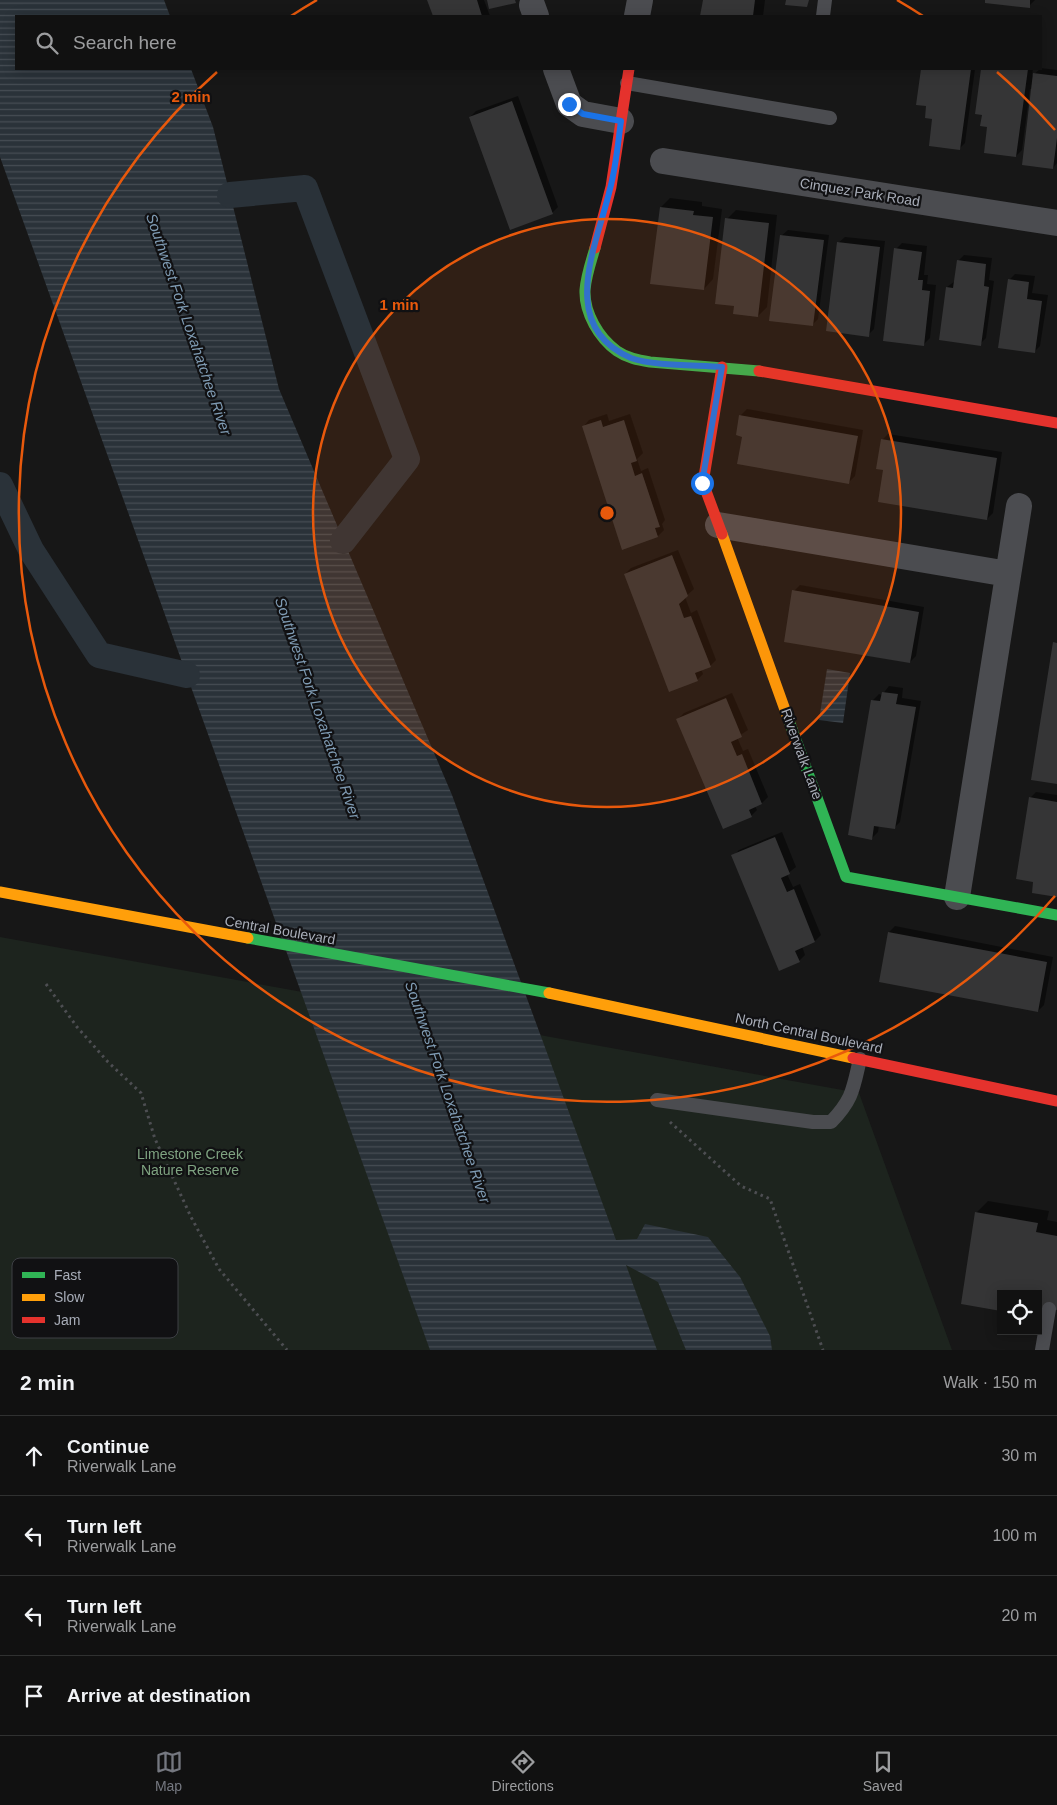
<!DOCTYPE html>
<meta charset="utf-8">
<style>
body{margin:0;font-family:Arial,sans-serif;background:#1a1a1a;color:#f1f3f6}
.controls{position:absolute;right:15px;bottom:15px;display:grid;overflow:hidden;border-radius:0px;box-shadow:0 2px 12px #0003}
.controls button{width:45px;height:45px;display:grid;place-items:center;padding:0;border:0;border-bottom:1px solid #303131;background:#111;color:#f1f3f6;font:25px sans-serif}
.stop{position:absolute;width:15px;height:15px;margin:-11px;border:4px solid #1a73e8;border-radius:50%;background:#fff}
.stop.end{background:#1a73e8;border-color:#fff;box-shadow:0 1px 5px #0008}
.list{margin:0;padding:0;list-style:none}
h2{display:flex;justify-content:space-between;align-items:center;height:65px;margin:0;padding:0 20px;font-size:21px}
h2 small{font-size:16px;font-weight:400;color:#9c9d9f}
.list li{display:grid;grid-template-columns:32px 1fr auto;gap:15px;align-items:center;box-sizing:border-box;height:80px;padding:0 20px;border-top:1px solid #303131}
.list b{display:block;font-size:19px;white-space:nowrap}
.list p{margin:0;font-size:16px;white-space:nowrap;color:#9c9d9f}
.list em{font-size:16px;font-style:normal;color:#9c9d9f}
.icon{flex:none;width:28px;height:28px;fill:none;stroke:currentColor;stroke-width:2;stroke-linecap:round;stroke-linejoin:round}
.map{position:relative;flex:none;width:1057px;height:1350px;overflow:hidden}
.search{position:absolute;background:#111;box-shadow:0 2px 12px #0003;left:15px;right:15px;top:15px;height:55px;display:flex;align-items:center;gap:12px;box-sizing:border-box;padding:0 18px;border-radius:0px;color:#9c9d9f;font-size:19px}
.sheet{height:385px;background:#111}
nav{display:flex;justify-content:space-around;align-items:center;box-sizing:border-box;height:70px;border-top:1px solid #303131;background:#111;font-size:14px;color:#9c9d9f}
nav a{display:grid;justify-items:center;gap:2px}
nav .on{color:#757880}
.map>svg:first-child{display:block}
</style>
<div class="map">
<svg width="1057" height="1350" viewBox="0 0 1057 1350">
<defs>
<pattern id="water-rules" width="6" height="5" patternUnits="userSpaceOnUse" patternTransform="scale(1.25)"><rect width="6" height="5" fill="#2a3239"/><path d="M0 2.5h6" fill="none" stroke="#464d54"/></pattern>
</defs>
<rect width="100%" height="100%" fill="#171717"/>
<!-- park -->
<path fill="#1d241e" d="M 0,937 L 859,1093 L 952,1350 L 0,1350 Z"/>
<!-- water -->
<path fill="url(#water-rules)" d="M 0,0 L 164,0 L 170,16 L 16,16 L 16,69 L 191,69 L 213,127 L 279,389 L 452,795 L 616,1240 L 637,1239 L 645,1224 L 708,1237 L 740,1277 L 770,1336 L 772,1350 L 686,1350 L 658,1282 L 626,1265 L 657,1350 L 430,1350 L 0,157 Z
M 827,669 L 850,673 L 843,723 L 819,720 Z"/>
<!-- shadow -->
<path fill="#0007" d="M 428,0 L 484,0 L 490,16 L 434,16 Z
M 704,0 L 765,0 L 763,16 L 701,16 Z
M 986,0 L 1035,0 L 1029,6 Z
M 1041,68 L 1057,70 L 1057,163 L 1053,168 L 1032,89 L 1030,89 L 1022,150 L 1016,156 L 989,126 L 983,114 L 976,113 L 982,69 L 1033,69 L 1032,76 Z
M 922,69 L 975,69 L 965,143 L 959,149 L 933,118 L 928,105 L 917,104 Z
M 518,96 L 558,207 L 552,213 L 470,117 L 476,111 Z
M 670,198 L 702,202 L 702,206 L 722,209 L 713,279 L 704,289 L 661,207 Z
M 736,210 L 777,215 L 767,307 L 758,316 L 736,305 L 727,219 Z
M 788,230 L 829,235 L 818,319 L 812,325 L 781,236 Z
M 845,237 L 885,241 L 874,329 L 868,335 L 838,243 Z
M 902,243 L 927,246 L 924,275 L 928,275 L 927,284 L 936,285 L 930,338 L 924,344 L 896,249 Z
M 964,255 L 992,258 L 989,280 L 994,281 L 986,338 L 980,344 L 947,287 L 955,281 L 958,261 Z
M 1015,274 L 1035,276 L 1032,293 L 1048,295 L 1040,346 L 1034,352 L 1009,280 Z
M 747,409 L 863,430 L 855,476 L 849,482 L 743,436 L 741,415 Z
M 607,414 L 609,421 L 630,414 L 643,453 L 637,459 L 641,471 L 648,468 L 665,520 L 662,524 L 664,530 L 658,536 L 583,427 L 589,420 Z
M 888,434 L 1002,452 L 993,513 L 987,519 L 884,469 L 882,440 Z
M 678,550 L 694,589 L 685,597 L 691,613 L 697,610 L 716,660 L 710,666 L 701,669 L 703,674 L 697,680 L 625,574 L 631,568 Z
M 800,585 L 924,607 L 916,656 L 910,662 L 794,591 Z
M 889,686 L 903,688 L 902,698 L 921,701 L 900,822 L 894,828 L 879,825 L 878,832 L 872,838 L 873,700 L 879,694 L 882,695 Z
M 732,693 L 748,730 L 737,737 L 743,751 L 748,749 L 768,797 L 762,803 L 755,806 L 757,810 L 751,816 L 678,719 L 684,713 Z
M 1036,792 L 1057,795 L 1057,895 L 1035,881 L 1030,798 Z
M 782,832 L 796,867 L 787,874 L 793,887 L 800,884 L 821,935 L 815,941 L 802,946 L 805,955 L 799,961 L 733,856 L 739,850 Z
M 895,926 L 1053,957 L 1044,1005 L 1038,1011 L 889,932 Z
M 988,1201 L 1049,1211 L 1047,1220 L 1057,1222 L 1057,1309 L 1038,1294 L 976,1213 Z"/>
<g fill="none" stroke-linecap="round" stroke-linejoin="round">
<!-- canal -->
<path stroke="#2a3239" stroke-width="26" d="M 230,195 L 305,188 L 407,459 L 343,541
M 0,485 L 31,550 L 99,655 L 187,675"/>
</g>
<!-- building -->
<path fill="#353536" d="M 427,0 L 477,0 L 482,16 L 433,16 Z
M 487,0 L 515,0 L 516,3 L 489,9 Z
M 703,0 L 755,0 L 753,16 L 700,16 Z
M 786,0 L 809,0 L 807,7 L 785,5 Z
M 985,0 L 1030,0 L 1030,8 L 985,3 Z
M 921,69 L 971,69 L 960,150 L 929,146 L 932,119 L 925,118 L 926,106 L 916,105 Z
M 981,69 L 1028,69 L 1016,157 L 984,153 L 987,127 L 980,126 L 982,115 L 975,114 Z
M 1033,73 L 1057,76 L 1057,138 L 1053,169 L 1022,165 Z
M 512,101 L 553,214 L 510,230 L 469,117 Z
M 660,207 L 694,211 L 693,215 L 713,217 L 704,290 L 650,284 Z
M 725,218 L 769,223 L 758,317 L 733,314 L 734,306 L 715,304 Z
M 780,235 L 824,240 L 813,326 L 769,321 Z
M 837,242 L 880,247 L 869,337 L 826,331 Z
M 894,248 L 922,252 L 918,280 L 923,280 L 922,290 L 930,291 L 924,346 L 883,341 Z
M 957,260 L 986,264 L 984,286 L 989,287 L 981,346 L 939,340 L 946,287 L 953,288 Z
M 1008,279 L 1029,282 L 1027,299 L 1042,301 L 1035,353 L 998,348 Z
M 739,415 L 858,436 L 849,484 L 737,464 L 742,437 L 736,435 Z
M 601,420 L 603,427 L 624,420 L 637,461 L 631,463 L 635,476 L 642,473 L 660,527 L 655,528 L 658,537 L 622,550 L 582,426 Z
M 881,439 L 997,458 L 987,520 L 878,502 L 883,470 L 876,469 Z
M 672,555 L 688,596 L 679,604 L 684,618 L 691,616 L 711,667 L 695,673 L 698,681 L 669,692 L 624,574 Z
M 792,590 L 919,612 L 910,663 L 784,642 Z
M 1053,642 L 1057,643 L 1057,784 L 1031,780 Z
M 882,692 L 898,694 L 896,704 L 916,707 L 895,829 L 874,826 L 872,840 L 848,835 L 871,700 L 880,701 Z
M 726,698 L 742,737 L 731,742 L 737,756 L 742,754 L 762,804 L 749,810 L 752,817 L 723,829 L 676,719 Z
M 1029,797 L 1057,802 L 1057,897 L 1032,893 L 1033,882 L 1016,879 Z
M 775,837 L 790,874 L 781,878 L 787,892 L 794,889 L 815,942 L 795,951 L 800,962 L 779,971 L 731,855 Z
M 888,932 L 1047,962 L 1038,1012 L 879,982 Z
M 975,1212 L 1038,1223 L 1036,1232 L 1057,1236 L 1057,1310 L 1038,1307 L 1038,1294 L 1001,1294 L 1001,1311 L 961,1304 Z"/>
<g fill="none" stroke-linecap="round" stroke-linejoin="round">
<!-- path -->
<path stroke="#4d4e52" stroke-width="3" stroke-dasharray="2.5 4" stroke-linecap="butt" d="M 46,984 L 77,1027 L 108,1062 L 141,1093 L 155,1139 L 191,1217 L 219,1269 L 287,1350
M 670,1122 L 741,1186 L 770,1199 L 823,1350"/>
<!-- lane -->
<path stroke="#4b4c50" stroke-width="14" d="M 823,16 L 825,0
M 627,83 L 830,118
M 657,1100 L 813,1122 L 831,1122 C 853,1099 853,1089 860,1059
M 1042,1350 L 1049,1309"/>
<!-- street -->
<path stroke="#4b4c50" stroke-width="26" d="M 532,5 L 536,16
M 637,16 L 640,0
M 556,69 L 569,104 L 583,114 L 621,121
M 663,161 L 1057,223
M 718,525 L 1008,574
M 957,897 L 1019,506"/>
<!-- fast -->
<path stroke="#30b455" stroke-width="11" d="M 595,248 C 591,262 586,276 585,290 C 584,313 599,338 617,351 C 627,358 638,360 650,362 L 759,371
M 789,721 L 846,877 L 1057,915
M 248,938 L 549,993"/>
<!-- slow -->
<path stroke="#ff9f0a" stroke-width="11" d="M 722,534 L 789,721
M 0,892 L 248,938
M 549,993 L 853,1058"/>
<!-- jam -->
<path stroke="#e5322d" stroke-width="11" d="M 595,248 L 611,187 L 629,69
M 759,371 L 1057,423
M 722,534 L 703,483 L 722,367
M 853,1058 L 1057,1101"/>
</g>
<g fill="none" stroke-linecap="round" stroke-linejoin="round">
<!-- route -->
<path stroke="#1a73e8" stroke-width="6" d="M 569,104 L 583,114 L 621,121 C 618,143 616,167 610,189 C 597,245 556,326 631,358 C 652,366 698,365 722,367 L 702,483"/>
</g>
<!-- distance rings -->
<circle cx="607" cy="513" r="294" fill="#e8590c" fill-opacity=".12"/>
<g fill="none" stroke="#e8590c" stroke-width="2.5">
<circle cx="607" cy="513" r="294"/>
<path d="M1055 896A589 589 0 1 1 217 72M291 16A589 589 0 0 1 317 0M897 0A589 589 0 0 1 923 16M997 72A589 589 0 0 1 1055 130"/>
</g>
<g text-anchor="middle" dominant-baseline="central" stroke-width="4.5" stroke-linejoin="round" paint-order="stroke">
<!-- street labels -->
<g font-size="14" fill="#a8adb8" stroke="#111113">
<text transform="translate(860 192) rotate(9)">Cinquez Park Road</text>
<text transform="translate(802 754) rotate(70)">Riverwalk Lane</text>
<text transform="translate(280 930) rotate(10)">Central Boulevard</text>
<text transform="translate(809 1033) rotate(12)">North Central Boulevard</text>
</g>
<!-- park labels -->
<g font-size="14" fill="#7fa381" stroke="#111113">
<text x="190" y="1154">Limestone Creek<tspan x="190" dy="16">Nature Reserve</tspan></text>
</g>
<!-- water labels -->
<g font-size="15" font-style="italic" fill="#7f9bb3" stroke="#111113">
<text transform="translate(189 324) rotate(71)">Southwest Fork Loxahatchee River</text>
<text transform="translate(318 708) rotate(71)">Southwest Fork Loxahatchee River</text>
<text transform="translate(448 1092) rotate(71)">Southwest Fork Loxahatchee River</text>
</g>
</g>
<!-- legend -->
<rect x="12" y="1258" width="166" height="80" rx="8" fill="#111113" stroke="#3e4045" stroke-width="1"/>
<rect x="22" y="1272" width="23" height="6" fill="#30b455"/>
<rect x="22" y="1294" width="23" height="7" fill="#ff9f0a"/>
<rect x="22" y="1317" width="23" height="6" fill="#e5322d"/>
<g font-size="14" fill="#a8adb8">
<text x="54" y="1280">Fast</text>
<text x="54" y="1302">Slow</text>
<text x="54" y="1325">Jam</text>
</g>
<circle cx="607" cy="513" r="8" fill="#e8590c" stroke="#111113" stroke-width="2.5"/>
<g font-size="15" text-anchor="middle" font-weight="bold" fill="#e8590c" stroke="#111113" stroke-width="4.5" stroke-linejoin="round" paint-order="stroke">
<text x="191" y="102">2 min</text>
<text x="399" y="310">1 min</text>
</g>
</svg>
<div class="controls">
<button><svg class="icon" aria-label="locate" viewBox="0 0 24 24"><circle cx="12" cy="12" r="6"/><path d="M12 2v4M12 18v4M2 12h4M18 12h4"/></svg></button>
</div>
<div class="stop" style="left:702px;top:483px"></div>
<div class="stop end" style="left:569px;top:104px"></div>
<div class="search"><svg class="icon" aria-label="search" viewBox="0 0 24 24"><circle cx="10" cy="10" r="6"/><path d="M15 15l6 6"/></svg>Search here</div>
</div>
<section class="sheet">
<h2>2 min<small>Walk · 150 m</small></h2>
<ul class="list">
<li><svg class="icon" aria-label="ahead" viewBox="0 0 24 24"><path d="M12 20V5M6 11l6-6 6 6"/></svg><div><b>Continue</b><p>Riverwalk Lane</p></div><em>30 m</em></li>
<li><svg class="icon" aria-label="left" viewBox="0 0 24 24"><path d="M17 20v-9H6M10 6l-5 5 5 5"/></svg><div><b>Turn left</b><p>Riverwalk Lane</p></div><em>100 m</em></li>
<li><svg class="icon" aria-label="left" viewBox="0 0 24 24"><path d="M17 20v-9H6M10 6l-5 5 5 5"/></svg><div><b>Turn left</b><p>Riverwalk Lane</p></div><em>20 m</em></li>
<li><svg class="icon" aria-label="arrive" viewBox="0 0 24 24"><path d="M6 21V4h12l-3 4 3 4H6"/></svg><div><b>Arrive at destination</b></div></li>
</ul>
</section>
<nav>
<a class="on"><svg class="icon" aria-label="map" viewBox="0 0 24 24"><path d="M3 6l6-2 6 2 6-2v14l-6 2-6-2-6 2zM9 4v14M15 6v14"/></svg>Map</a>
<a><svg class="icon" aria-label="directions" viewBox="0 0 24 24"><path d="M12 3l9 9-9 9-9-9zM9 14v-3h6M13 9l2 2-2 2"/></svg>Directions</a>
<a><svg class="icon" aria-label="saved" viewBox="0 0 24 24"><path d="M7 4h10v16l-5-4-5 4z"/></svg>Saved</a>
</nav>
